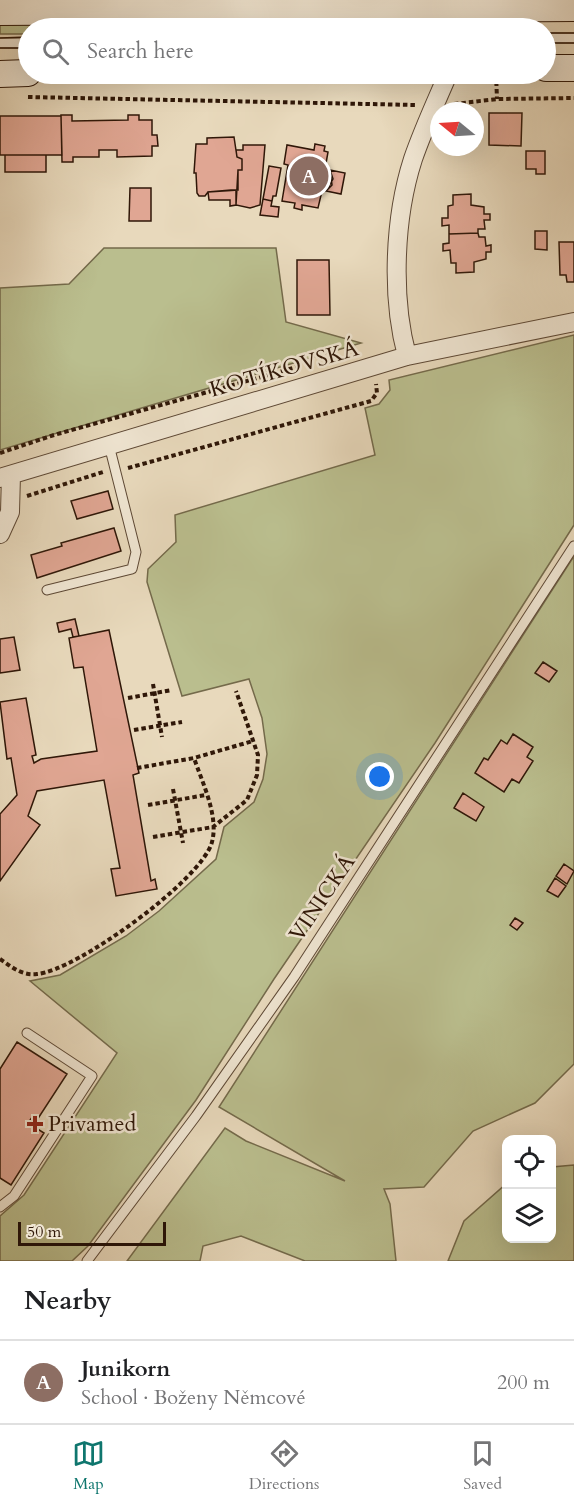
<!DOCTYPE html>
<meta charset="utf-8">
<style>
body{margin:0;font-family:Cardo,serif;background:#f2f2f2;color:#202124}
.controls{position:absolute;right:18px;bottom:18px;display:grid;overflow:hidden;border-radius:12px;box-shadow:0 6px 24px #0002}
.controls button{width:54px;height:54px;display:grid;place-items:center;padding:0;border:0;border-bottom:2px solid #e0e0e0;background:#fff;color:#202124;font:30px sans-serif}
.compass{position:absolute;left:430px;top:102px;width:54px;height:54px;border-radius:50%;background:#fff;box-shadow:0 6px 24px #0002;rotate:288deg}
.scale{position:absolute;left:18px;bottom:15px;width:148px;box-sizing:border-box;padding-left:6px;border:3px solid #2f1708;border-top:0;font-size:16px;line-height:21px;white-space:nowrap;color:#2f1708;-webkit-text-stroke:4px #f0e6d3;paint-order:stroke}
.you{position:absolute;left:380px;top:777px;width:21px;height:21px;margin:-15px;border:4px solid #fff;border-radius:50%;background:#1a73e8;box-shadow:0 0 0 9px #1a73e833}
.badge{display:grid;place-items:center;width:39px;height:39px;border-radius:50%;background:#0f766e;color:#fff;font-size:20px;font-weight:700}
.pin{position:absolute;translate:-50% -50%;border:3px solid #fff;box-shadow:0 2px 6px #0006}
.list{margin:0;padding:0;list-style:none}
h2{display:flex;justify-content:space-between;align-items:center;height:78px;margin:0;padding:0 24px;font-size:26px}
h2 small{font-size:20px;font-weight:400;color:#757577}
.list li{display:grid;grid-template-columns:39px 1fr auto;gap:18px;align-items:center;box-sizing:border-box;height:84px;padding:0 24px;border-top:2px solid #e0e0e0}
.list b{display:block;font-size:22px;white-space:nowrap}
.list p{margin:0;font-size:20px;white-space:nowrap;color:#757577}
.list em{font-size:20px;font-style:normal;color:#757577}
.icon{flex:none;width:33px;height:33px;fill:none;stroke:currentColor;stroke-width:2;stroke-linecap:round;stroke-linejoin:round}
.map{position:relative;flex:none;width:574px;height:1261px;overflow:hidden}
.search{position:absolute;background:#fff;box-shadow:0 6px 24px #0002;left:18px;right:18px;top:18px;height:66px;display:flex;align-items:center;gap:15px;box-sizing:border-box;padding:0 21px;border-radius:33px;color:#757577;font-size:22px}
.sheet{height:162px;background:#fff}
nav{display:flex;justify-content:space-around;align-items:center;box-sizing:border-box;height:84px;border-top:2px solid #e0e0e0;background:#fff;font-size:16px;color:#757577}
nav a{display:grid;justify-items:center;gap:3px}
nav .on{color:#0f766e}
.map>svg:first-child{display:block}
</style>
<div class="map">
<svg width="574" height="1261" viewBox="0 0 574 1261">
<rect width="100%" height="100%" fill="#e8d9bc"/>
<filter id="stains"><feTurbulence type="fractalNoise" baseFrequency=".00333" numOctaves="4"/><feColorMatrix values="0 0 0 0 .2 0 0 0 0 .09 0 0 0 0 .02 0 0 0 .5 -.17"/></filter>
<radialGradient id="worn" r=".72"><stop offset=".6" stop-color="#630" stop-opacity="0"/><stop offset="1" stop-color="#630" stop-opacity=".3"/></radialGradient>
<!-- green -->
<path fill="#babe8e" stroke="#746a4b" stroke-width="1.5" d="M 531,20 L 531,28 L 28,28 L 28,34 L 0,34 L 0,24 Z
M 104,248 L 276,248 L 286,322 L 361,343 L 0,450 L 0,288 L 69,284 Z
M 574,335 L 574,525 L 435,743 L 274,979 L 196,1100 L 88,1246 L 72,1261 L 0,1261 L 0,1216 L 24,1195 L 117,1053 L 30,981 L 60,975 L 126,936 L 159,911 L 216,859 L 224,827 L 254,802 L 263,779 L 267,754 L 262,718 L 249,679 L 182,696 L 147,582 L 148,569 L 176,542 L 175,515 L 375,455 L 365,408 L 379,404 L 390,390 L 389,380 Z
M 574,556 L 574,1064 L 535,1103 L 473,1131 L 424,1187 L 384,1189 L 390,1204 L 396,1261 L 305,1261 L 241,1236 L 203,1246 L 200,1261 L 127,1261 L 225,1128 L 246,1141 L 345,1181 L 219,1107 Z
M 574,1165 L 574,1261 L 448,1261 L 464,1221 L 506,1184 L 506,1238 L 552,1238 L 552,1167 Z"/>
<!-- building -->
<path fill="#e0a693" stroke="#2f1708" stroke-width="1.5" d="M 489,113 L 522,113 L 521,146 L 489,145 Z
M 61,115 L 72,115 L 72,121 L 128,120 L 128,115 L 139,115 L 139,120 L 152,120 L 152,135 L 157,135 L 158,146 L 152,146 L 152,156 L 117,157 L 117,150 L 99,150 L 99,157 L 73,157 L 73,162 L 62,162 Z
M 0,116 L 61,116 L 62,155 L 0,155 Z
M 234,137 L 237,157 L 242,159 L 242,170 L 238,170 L 238,190 L 208,192 L 205,196 L 199,196 L 197,193 L 196,173 L 194,173 L 196,144 L 207,144 L 207,138 Z
M 315,144 L 325,146 L 324,151 L 328,152 L 325,169 L 330,170 L 332,185 L 326,191 L 322,191 L 318,208 L 302,205 L 302,210 L 294,208 L 295,203 L 282,201 L 288,165 L 284,164 L 287,145 L 314,150 Z
M 243,145 L 265,145 L 260,205 L 250,208 L 236,205 L 238,170 L 242,170 L 242,159 L 237,157 L 236,150 L 243,150 Z
M 526,151 L 545,151 L 545,174 L 536,174 L 536,169 L 526,169 Z
M 5,155 L 46,155 L 46,172 L 5,172 Z
M 269,166 L 281,168 L 276,196 L 273,196 L 272,201 L 263,199 Z
M 330,170 L 345,173 L 341,194 L 326,191 L 333,179 Z
M 130,188 L 151,188 L 151,221 L 129,221 Z
M 231,190 L 236,190 L 236,205 L 230,206 L 230,200 L 209,200 L 208,192 Z
M 471,194 L 471,205 L 484,207 L 484,214 L 490,214 L 490,220 L 484,220 L 485,229 L 478,229 L 478,233 L 449,234 L 449,225 L 442,226 L 442,218 L 448,218 L 448,206 L 453,205 L 453,195 Z
M 263,199 L 272,201 L 271,206 L 279,207 L 278,217 L 260,215 Z
M 535,231 L 547,231 L 547,250 L 535,249 Z
M 478,233 L 479,237 L 485,237 L 486,246 L 491,245 L 491,252 L 486,252 L 486,259 L 474,262 L 474,272 L 456,273 L 456,263 L 451,263 L 450,250 L 443,251 L 443,244 L 449,243 L 449,234 Z
M 559,242 L 574,242 L 574,282 L 567,282 L 566,275 L 560,275 Z
M 297,260 L 329,260 L 330,315 L 297,315 Z
M 108,491 L 113,509 L 77,519 L 71,501 Z
M 114,528 L 121,551 L 37,578 L 31,555 L 62,546 L 61,543 Z
M 75,619 L 79,636 L 73,637 L 71,629 L 59,632 L 57,623 Z
M 109,630 L 139,773 L 133,775 L 151,881 L 155,879 L 157,889 L 116,896 L 111,869 L 120,868 L 104,780 L 37,791 L 28,816 L 40,825 L 0,881 L 0,814 L 17,795 L 11,758 L 7,759 L 0,702 L 26,698 L 36,755 L 32,756 L 34,763 L 41,759 L 97,751 L 83,667 L 74,668 L 69,638 Z
M 14,637 L 20,670 L 0,673 L 0,639 Z
M 543,662 L 557,671 L 549,682 L 535,673 Z
M 513,734 L 533,747 L 527,757 L 533,761 L 519,783 L 512,779 L 504,792 L 475,773 L 484,758 L 488,760 L 501,740 L 507,744 Z
M 463,793 L 484,807 L 476,821 L 454,808 Z
M 564,864 L 574,871 L 567,884 L 556,876 Z
M 555,878 L 566,886 L 558,897 L 547,891 Z
M 515,918 L 523,923 L 517,930 L 510,925 Z
M 17,1042 L 67,1074 L 37,1120 L 33,1116 L 28,1123 L 44,1133 L 11,1185 L 0,1178 L 0,1069 Z"/>
<g fill="none" stroke-linecap="round" stroke-linejoin="round">
<!-- service casing -->
<g stroke="#5d4835" stroke-width="11">
<path id="service" d="M 546,38 L 574,38
M 0,43 L 28,43
M 47,590 L 132,569 L 136,552 L 109,445
M 0,1207 L 14,1196 L 92,1076 L 27,1033
M 87,1261 L 196,1116 L 294,977 L 574,546"/>
</g>
<!-- minor casing -->
<g stroke="#5d4835" stroke-width="20">
<path id="minor" d="M 407,356 C 391,297 394,218 413,159 C 423,130 436,102 448,74
M 0,478 L 407,356 L 574,322
M 0,534 L 10,512 L 11,475"/>
</g>
<!-- secondary casing -->
<g stroke="#2f1708" stroke-width="28">
<path id="secondary" d="M 0,12 L 574,8
M 546,68 L 574,68
M 0,74 L 28,73"/>
</g>
<!-- path -->
<path stroke="#2f1708" stroke-width="4" stroke-dasharray="4.5 3" stroke-linecap="butt" d="M 496,74 L 497,99
M 28,97 L 416,105
M 454,104 L 497,99 L 574,98
M 0,453 L 54,435 L 297,367
M 128,468 L 371,401 L 377,393 L 376,384
M 27,496 L 103,472
M 153,684 L 162,737
M 128,698 L 172,690
M 134,730 L 182,722
M 137,768 L 194,758 L 253,741
M 173,789 L 183,843
M 148,805 L 206,795
M 153,837 L 213,827 L 247,800 L 257,775 L 258,755 L 236,691
M 0,959 C 12,967 22,976 37,974 C 76,971 202,880 212,842 C 219,816 202,782 194,758"/>
<!-- service -->
<use href="#service" stroke="#f0e6d3" stroke-width="9"/>
<!-- minor -->
<use href="#minor" stroke="#f0e6d3" stroke-width="18"/>
<!-- secondary -->
<use href="#secondary" stroke="#f0e6d3" stroke-width="26"/>
<!-- tram -->
<path stroke="#2f1708" stroke-width="1.5" d="M 546,33 L 574,33
M 0,38 L 28,37
M 546,43 L 574,43
M 0,48 L 28,48"/>
</g>
<!-- markers -->
<path fill="#8f2418" stroke="#f0e6d3" stroke-width="2" d="M32 1115h6v6h6v6h-6v6h-6v-6h-6v-6h6z"/>
<g text-anchor="middle" dominant-baseline="central" stroke-width="5" stroke-linejoin="round" paint-order="stroke">
<!-- street labels -->
<g font-size="22" fill="#2f1708" stroke="#f0e6d3">
<text transform="translate(284 369) rotate(-16)">KOTÍKOVSKÁ</text>
<text transform="translate(322 898) rotate(-56)">VINICKÁ</text>
</g>
<!-- poi labels -->
<g font-size="22" fill="#2f1708" stroke="#f0e6d3" text-anchor="start">
<text x="48" y="1124">Privamed</text>
</g>
</g>
<rect width="100%" height="100%" filter="url(#stains)"/>
<rect width="100%" height="100%" fill="url(#worn)"/>
</svg>
<div class="controls">
<button><svg class="icon" aria-label="locate" viewBox="0 0 24 24"><circle cx="12" cy="12" r="6"/><path d="M12 2v4M12 18v4M2 12h4M18 12h4"/></svg></button>
<button><svg class="icon" aria-label="layers" viewBox="0 0 24 24"><path d="M12 4l9 5-9 5-9-5zM3 14l9 5 9-5"/></svg></button>
</div>
<svg class="compass" viewBox="-18 -18 36 36"><path d="M0-13l5 13h-10z" fill="#e53935"/><path d="M0 13l5-13h-10z" fill="#757577"/></svg>
<div class="scale">50 m</div>
<div class="you"></div>
<div class="pin badge" style="left:309px;top:176px;background:#8d6e63">A</div>
<div class="search"><svg class="icon" aria-label="search" viewBox="0 0 24 24"><circle cx="10" cy="10" r="6"/><path d="M15 15l6 6"/></svg>Search here</div>
</div>
<section class="sheet">
<h2>Nearby<small></small></h2>
<ul class="list">
<li><span class="badge" style="background:#8d6e63">A</span><div><b>Junikorn</b><p>School · Boženy Němcové</p></div><em>200 m</em></li>
</ul>
</section>
<nav>
<a class="on"><svg class="icon" aria-label="map" viewBox="0 0 24 24"><path d="M3 6l6-2 6 2 6-2v14l-6 2-6-2-6 2zM9 4v14M15 6v14"/></svg>Map</a>
<a><svg class="icon" aria-label="directions" viewBox="0 0 24 24"><path d="M12 3l9 9-9 9-9-9zM9 14v-3h6M13 9l2 2-2 2"/></svg>Directions</a>
<a><svg class="icon" aria-label="saved" viewBox="0 0 24 24"><path d="M7 4h10v16l-5-4-5 4z"/></svg>Saved</a>
</nav>
